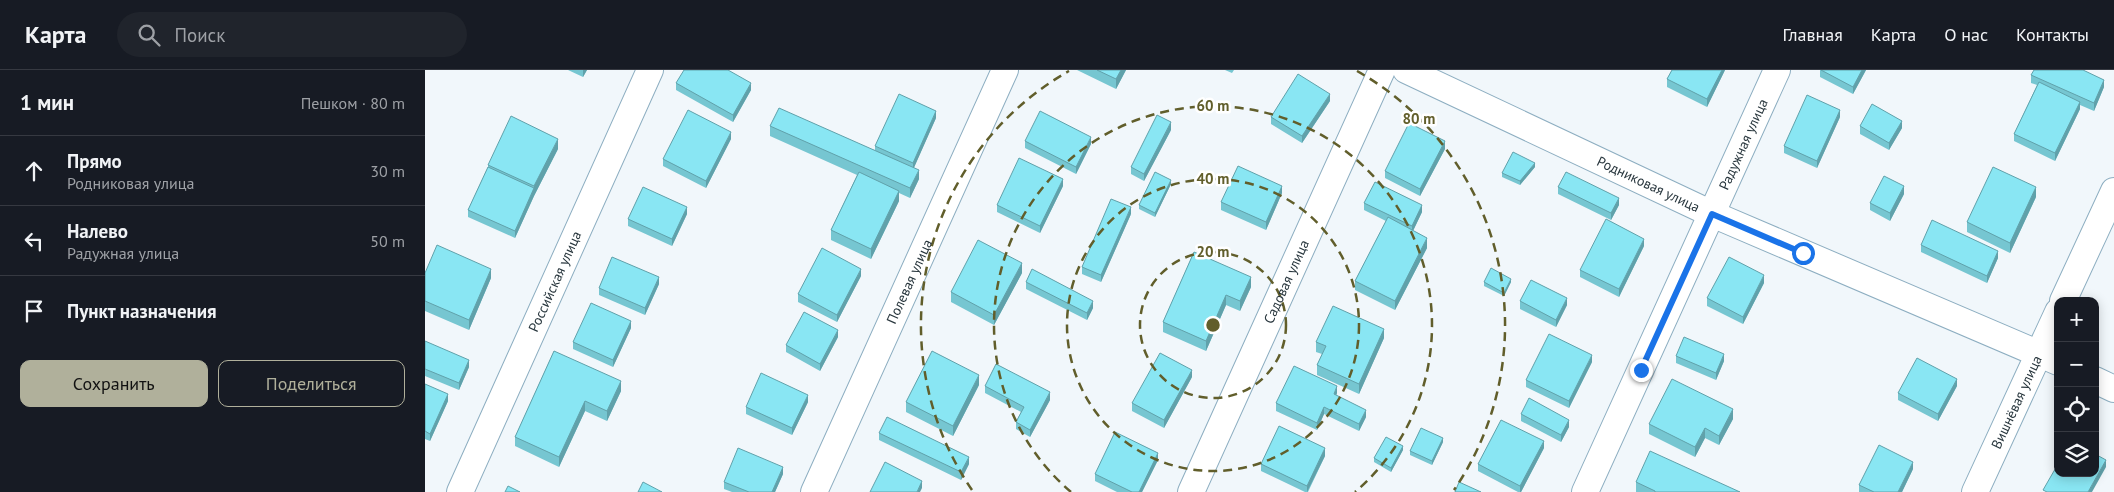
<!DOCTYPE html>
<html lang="ru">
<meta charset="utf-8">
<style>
body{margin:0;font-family:"PT Sans",sans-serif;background:#20242c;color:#f1f3f6}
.controls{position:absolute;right:15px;bottom:15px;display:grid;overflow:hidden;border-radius:10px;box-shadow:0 2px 12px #0003}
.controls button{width:45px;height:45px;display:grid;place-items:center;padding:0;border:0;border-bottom:1px solid #363941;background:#171b24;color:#f1f3f6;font:25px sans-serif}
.stop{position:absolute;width:15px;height:15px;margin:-11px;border:4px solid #1a73e8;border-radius:50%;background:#fff}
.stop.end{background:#1a73e8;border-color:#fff;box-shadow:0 1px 5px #0008}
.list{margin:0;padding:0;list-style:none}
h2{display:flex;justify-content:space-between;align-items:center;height:65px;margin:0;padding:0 20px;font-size:21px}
h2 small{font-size:16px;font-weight:400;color:#9ea1a6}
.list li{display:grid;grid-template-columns:32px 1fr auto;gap:15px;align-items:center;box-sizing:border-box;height:70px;padding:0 20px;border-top:1px solid #363941}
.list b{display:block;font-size:19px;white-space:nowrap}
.list p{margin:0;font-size:16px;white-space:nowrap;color:#9ea1a6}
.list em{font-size:16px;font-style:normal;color:#9ea1a6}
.actions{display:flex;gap:10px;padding:15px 20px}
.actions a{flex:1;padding:11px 0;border:1px solid #b0b09b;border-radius:10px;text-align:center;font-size:18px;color:#b0b09b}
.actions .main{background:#b0b09b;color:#111}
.icon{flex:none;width:28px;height:28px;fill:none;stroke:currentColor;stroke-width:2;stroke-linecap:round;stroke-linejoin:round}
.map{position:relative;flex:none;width:1689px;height:422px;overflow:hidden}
header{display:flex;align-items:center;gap:30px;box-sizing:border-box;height:70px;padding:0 25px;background:#171b24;border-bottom:1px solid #363941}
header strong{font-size:24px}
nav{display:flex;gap:28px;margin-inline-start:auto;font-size:18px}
.search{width:350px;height:45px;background:#20242c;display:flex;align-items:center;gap:12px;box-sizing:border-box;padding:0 18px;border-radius:28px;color:#9ea1a6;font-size:19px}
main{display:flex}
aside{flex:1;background:#171b24}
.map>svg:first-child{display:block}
</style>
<header>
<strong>Карта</strong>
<div class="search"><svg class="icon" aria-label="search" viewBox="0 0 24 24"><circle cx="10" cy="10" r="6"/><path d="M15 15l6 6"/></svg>Поиск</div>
<nav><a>Главная</a><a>Карта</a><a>О нас</a><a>Контакты</a></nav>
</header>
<main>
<aside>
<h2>1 мин<small>Пешком · 80 m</small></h2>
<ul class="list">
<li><svg class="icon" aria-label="ahead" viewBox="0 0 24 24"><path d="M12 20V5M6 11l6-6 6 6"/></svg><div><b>Прямо</b><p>Родниковая улица</p></div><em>30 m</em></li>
<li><svg class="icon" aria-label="left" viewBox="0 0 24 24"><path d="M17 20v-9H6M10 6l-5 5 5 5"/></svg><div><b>Налево</b><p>Радужная улица</p></div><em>50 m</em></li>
<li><svg class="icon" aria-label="arrive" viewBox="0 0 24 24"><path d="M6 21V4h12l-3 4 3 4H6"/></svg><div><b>Пункт назначения</b></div></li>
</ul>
<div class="actions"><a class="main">Сохранить</a><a>Поделиться</a></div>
</aside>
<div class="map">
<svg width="1689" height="422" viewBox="0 0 1689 422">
<rect width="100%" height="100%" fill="#f1f7fb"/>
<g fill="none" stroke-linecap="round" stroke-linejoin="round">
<!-- minor casing -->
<g stroke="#8daec1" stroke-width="28">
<g id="minor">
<path id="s1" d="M 981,0 L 1287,144 L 1633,292"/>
<path d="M 1638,231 L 1689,121"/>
<path d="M 1670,310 L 1689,319"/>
<path id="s2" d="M 35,422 L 225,0"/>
<path id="s3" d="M 389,422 L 580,0"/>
<path id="s4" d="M 766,422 L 957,0"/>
<path id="s5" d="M 1160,422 L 1352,0"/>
<path id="s6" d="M 1550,422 L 1633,242"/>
</g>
</g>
<!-- minor -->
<use href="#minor" stroke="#fff" stroke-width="26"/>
</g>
<!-- wall -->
<path fill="#76c6d1" d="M 143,0 L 162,0 L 158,7 Z
M 652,0 L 701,0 L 691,19 Z
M 800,0 L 809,0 L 807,3 Z
M 1247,0 L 1300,0 L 1282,37 L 1242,17 L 1242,9 Z
M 1395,0 L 1441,0 L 1428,24 L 1395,7 Z
M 1606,5 L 1679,17 L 1669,41 L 1655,35 L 1655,39 L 1630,91 L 1589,71 L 1589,64 L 1612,15 L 1606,13 Z
M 251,13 L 326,20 L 308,52 L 251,20 Z
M 905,31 L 877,73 L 846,54 L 846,47 Z
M 1415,47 L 1392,98 L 1359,83 L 1359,76 Z
M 511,48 L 489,97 L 494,109 L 485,128 L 474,123 L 474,131 L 446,189 L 406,170 L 406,160 L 432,105 L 345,66 L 345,56 L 450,80 L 450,76 Z
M 1435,56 L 1477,58 L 1464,80 L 1435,64 Z
M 746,60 L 719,111 L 706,104 L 706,97 Z
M 306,69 L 281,118 L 238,96 L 238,89 Z
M 600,71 L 666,74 L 651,104 L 600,78 Z
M 133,79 L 109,126 L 90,168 L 43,147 L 43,140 L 63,97 L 63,95 Z
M 1020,79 L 995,126 L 960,108 L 960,101 Z
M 1110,97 L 1095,115 L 1077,107 L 1077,103 Z
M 746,114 L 730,147 L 714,139 L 714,135 Z
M 638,116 L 615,163 L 572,142 L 572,135 Z
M 1133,117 L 1194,135 L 1186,150 L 1133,124 Z
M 857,123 L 841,160 L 796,140 L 796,132 Z
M 1479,124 L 1465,151 L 1445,140 L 1445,133 Z
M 1611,127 L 1585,183 L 1542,162 L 1542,152 Z
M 939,133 L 997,142 L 988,161 L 1002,178 L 970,240 L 930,220 L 930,211 L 961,151 L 939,140 Z
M 262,144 L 247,176 L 203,156 L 203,149 Z
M 706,144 L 676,212 L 657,204 L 657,197 Z
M 1496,175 L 1573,188 L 1562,213 L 1496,182 Z
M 1219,176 L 1194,227 L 1155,207 L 1155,200 Z
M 769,182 L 826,217 L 815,241 L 801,235 L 781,281 L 738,262 L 738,252 Z
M 0,203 L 66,208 L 44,260 L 0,241 Z
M 597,203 L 569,255 L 526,232 L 526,222 Z
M 436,206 L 412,252 L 373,232 L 373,224 Z
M 601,212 L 668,238 L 662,250 L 601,219 Z
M 1059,212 L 1086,212 L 1079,226 L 1059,216 Z
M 1339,213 L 1318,254 L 1282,236 L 1282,228 Z
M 234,214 L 220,245 L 174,225 L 174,218 Z
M 1095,231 L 1142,235 L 1131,257 L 1095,239 Z
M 206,258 L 188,297 L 148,279 L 148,272 Z
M 413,267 L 395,301 L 361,282 L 361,275 Z
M 959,268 L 934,324 L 892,305 L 892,295 L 897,284 L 891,282 L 891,272 Z
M 0,271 L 44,297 L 34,320 L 0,306 Z
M 129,281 L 196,321 L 182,351 L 160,341 L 134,397 L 90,376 L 90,367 Z
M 1251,286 L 1299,291 L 1291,310 L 1251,293 Z
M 1167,292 L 1144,338 L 1101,317 L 1101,310 Z
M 767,307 L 739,358 L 707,341 L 707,333 Z
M 0,314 L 23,331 L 5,371 L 0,369 Z
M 554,315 L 528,366 L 481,342 L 481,332 Z
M 560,316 L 625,330 L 605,367 L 591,359 L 591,352 L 596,342 L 560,323 Z
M 1532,316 L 1513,351 L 1473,330 L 1473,323 Z
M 912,323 L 911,325 L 941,347 L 934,361 L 899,344 L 892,360 L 851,341 L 851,333 Z
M 383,332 L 367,365 L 321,344 L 321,337 Z
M 1096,344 L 1144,357 L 1136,372 L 1096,351 Z
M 1308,349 L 1294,375 L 1280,368 L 1270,387 L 1224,364 L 1224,354 Z
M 454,363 L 544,394 L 536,410 L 454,370 Z
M 1018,372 L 1007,395 L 985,385 L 985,381 Z
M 1119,378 L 1096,422 L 1093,422 L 1053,401 L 1053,394 Z
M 978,380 L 966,402 L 949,392 L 949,388 Z
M 900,386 L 883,422 L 880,422 L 836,401 L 836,394 Z
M 733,390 L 717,422 L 692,422 L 670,411 L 670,404 Z
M 1488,399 L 1477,422 L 1434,422 L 1434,415 Z
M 358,404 L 350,422 L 307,422 L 299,419 L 299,412 Z
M 1211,412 L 1315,422 L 1211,422 Z"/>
<!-- shaded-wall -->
<path fill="#60a1aa" d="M 158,0 L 162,0 L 158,7 Z
M 696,0 L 701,0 L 691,19 L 691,9 Z
M 1297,0 L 1300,0 L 1282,37 L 1282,29 Z
M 1437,0 L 1441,0 L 1428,24 L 1428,17 Z
M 1679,10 L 1679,17 L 1669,41 L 1669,33 Z
M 326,13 L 326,20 L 308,52 L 308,45 Z
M 905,24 L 905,31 L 877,73 L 877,66 Z
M 1655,32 L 1655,39 L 1630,91 L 1630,83 Z
M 1415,40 L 1415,47 L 1392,98 L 1392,91 Z
M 511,41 L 511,48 L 488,100 L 488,93 Z
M 1477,51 L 1477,58 L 1464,80 L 1464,73 Z
M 746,52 L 746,60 L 719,111 L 719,104 Z
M 306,62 L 306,69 L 281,118 L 281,111 Z
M 666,67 L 666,74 L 651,104 L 651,97 Z
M 133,69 L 133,79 L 109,126 L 90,168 L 90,161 L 109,118 L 109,116 Z
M 1020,71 L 1020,79 L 995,126 L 995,119 Z
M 1110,93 L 1110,97 L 1095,115 L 1095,111 Z
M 494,100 L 494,109 L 485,128 L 485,118 Z
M 638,109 L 638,116 L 615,163 L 615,156 Z
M 746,110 L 746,114 L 730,147 L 730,143 Z
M 857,116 L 857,123 L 841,160 L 841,152 Z
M 1479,116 L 1479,124 L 1465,151 L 1465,143 Z
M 1611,117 L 1611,127 L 1585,183 L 1585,173 Z
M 474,121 L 474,131 L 446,189 L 446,179 Z
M 1194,128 L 1194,135 L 1186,150 L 1186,143 Z
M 997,135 L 997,142 L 987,163 L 987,156 Z
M 262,137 L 262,144 L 247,176 L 247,169 Z
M 706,137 L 706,144 L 676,212 L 676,205 Z
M 1002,168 L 1002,178 L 970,240 L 970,231 Z
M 1219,169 L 1219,176 L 1194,227 L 1194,219 Z
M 1573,181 L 1573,188 L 1562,213 L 1562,206 Z
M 597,193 L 597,203 L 569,255 L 569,245 Z
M 66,199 L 66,208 L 44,260 L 44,250 Z
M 436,199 L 436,206 L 412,252 L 412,245 Z
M 1339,205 L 1339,213 L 1318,254 L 1318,247 Z
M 234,207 L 234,214 L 220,245 L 220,238 Z
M 826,207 L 826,217 L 815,241 L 815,231 Z
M 1086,209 L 1086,212 L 1079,226 L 1079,223 Z
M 801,225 L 801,235 L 781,281 L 781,271 Z
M 1142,228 L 1142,235 L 1131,257 L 1131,250 Z
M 668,231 L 668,238 L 662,250 L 662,243 Z
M 206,251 L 206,258 L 188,297 L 188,290 Z
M 959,259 L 959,268 L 934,324 L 934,314 Z
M 413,260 L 413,267 L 395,301 L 395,294 Z
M 1299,284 L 1299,291 L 1291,310 L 1291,303 Z
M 1167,285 L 1167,292 L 1144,338 L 1144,331 Z
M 44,290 L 44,297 L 34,320 L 34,313 Z
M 767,300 L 767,307 L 739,358 L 739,350 Z
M 554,305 L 554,315 L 528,366 L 528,356 Z
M 1532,309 L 1532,316 L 1513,351 L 1513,344 Z
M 196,311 L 196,321 L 182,351 L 182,341 Z
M 912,316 L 912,323 L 909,331 L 909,324 Z
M 625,322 L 625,330 L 605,367 L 605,360 Z
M 23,324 L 23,331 L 5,371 L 5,364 Z
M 383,325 L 383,332 L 367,365 L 367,358 Z
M 160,331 L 160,341 L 134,397 L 134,387 Z
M 899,337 L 899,344 L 892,360 L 892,353 Z
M 1308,339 L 1308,349 L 1294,375 L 1294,366 Z
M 941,340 L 941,347 L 934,361 L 934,354 Z
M 1144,350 L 1144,357 L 1136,372 L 1136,365 Z
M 1280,358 L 1280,368 L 1270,387 L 1270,377 Z
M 1018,368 L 1018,372 L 1007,395 L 1007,391 Z
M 1119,371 L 1119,378 L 1096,422 L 1095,422 L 1095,416 Z
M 978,376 L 978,380 L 966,402 L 966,398 Z
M 900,378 L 900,386 L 882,422 L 882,416 Z
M 733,383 L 733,390 L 717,422 L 714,422 Z
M 544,387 L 544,394 L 536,410 L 536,402 Z
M 1681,390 L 1681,397 L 1667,422 L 1663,422 Z
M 1488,392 L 1488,399 L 1477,422 L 1473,422 Z
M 358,397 L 358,404 L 350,422 L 347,422 Z
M 497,411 L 497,418 L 495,422 L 492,422 Z"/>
<!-- building -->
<path fill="#89e6f3" stroke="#60a1aa" d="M 259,0 L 303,0 L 326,13 L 308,45 L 251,13 Z
M 672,0 L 696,0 L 691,9 Z
M 1247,0 L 1297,0 L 1282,29 L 1242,9 Z
M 1396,0 L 1437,0 L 1428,17 Z
M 1609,0 L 1658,0 L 1679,10 L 1669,33 L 1606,5 Z
M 873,4 L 905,24 L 877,66 L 846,47 Z
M 1614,12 L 1655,32 L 1630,83 L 1589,64 Z
M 474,24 L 511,41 L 488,93 L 450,76 Z
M 1382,25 L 1415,40 L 1392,91 L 1359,76 Z
M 1447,34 L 1477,51 L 1464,73 L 1435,56 Z
M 354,38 L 494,100 L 485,118 L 345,56 Z
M 263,40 L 306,62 L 281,111 L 238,89 Z
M 615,41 L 666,67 L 651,97 L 600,71 Z
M 732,45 L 746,52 L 719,104 L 706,97 Z
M 86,46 L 133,69 L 109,116 L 63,95 Z
M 984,53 L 1020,71 L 995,119 L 960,101 Z
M 1088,82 L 1110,93 L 1095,111 L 1077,103 Z
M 594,88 L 638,109 L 615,156 L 572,135 Z
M 813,96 L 857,116 L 841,152 L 796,132 Z
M 63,97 L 109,118 L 90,161 L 43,140 Z
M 1568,97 L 1611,117 L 1585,173 L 1542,152 Z
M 434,102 L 474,121 L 446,179 L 406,160 Z
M 730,102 L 746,110 L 730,143 L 714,135 Z
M 1141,102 L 1194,128 L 1186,143 L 1133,117 Z
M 1459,106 L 1479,116 L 1465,143 L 1445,133 Z
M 950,112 L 997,135 L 987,156 L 939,133 Z
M 218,117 L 262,137 L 247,169 L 203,149 Z
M 686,129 L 706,137 L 676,205 L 657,197 Z
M 963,147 L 1002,168 L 970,231 L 930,211 Z
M 1181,149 L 1219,169 L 1194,219 L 1155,200 Z
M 1507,150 L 1573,181 L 1562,206 L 1496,175 Z
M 553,170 L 597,193 L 569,245 L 526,222 Z
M 12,175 L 66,199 L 44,250 L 0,231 L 0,203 Z
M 397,178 L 436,199 L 412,245 L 373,224 Z
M 769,182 L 826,207 L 815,231 L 801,225 L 781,271 L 738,252 Z
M 187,187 L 234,207 L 220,238 L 174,218 Z
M 1304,187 L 1339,205 L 1318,247 L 1282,228 Z
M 1066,198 L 1086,209 L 1079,223 L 1059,212 Z
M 607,199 L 668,231 L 662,243 L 601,212 Z
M 1106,210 L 1142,228 L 1131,250 L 1095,231 Z
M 166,233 L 206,251 L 188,290 L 148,272 Z
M 908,236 L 959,259 L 934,314 L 892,295 L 901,276 L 891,272 Z
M 379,242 L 413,260 L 395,294 L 361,275 Z
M 1124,264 L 1167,285 L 1144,331 L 1101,310 Z
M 1259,267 L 1299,284 L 1291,303 L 1251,286 Z
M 0,271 L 44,290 L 34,313 L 0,299 Z
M 129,281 L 196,311 L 182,341 L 160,331 L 134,387 L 90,367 Z
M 507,281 L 554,305 L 528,356 L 481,332 Z
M 735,283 L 767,300 L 739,350 L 707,333 Z
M 1492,288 L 1532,309 L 1513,344 L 1473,323 Z
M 571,294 L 625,322 L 605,360 L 591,352 L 599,337 L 560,316 Z
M 869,296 L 912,316 L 909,324 L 941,340 L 934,354 L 899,337 L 892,353 L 851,333 Z
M 336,303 L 383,325 L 367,358 L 321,337 Z
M 1247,309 L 1308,339 L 1294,366 L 1280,358 L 1270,377 L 1224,354 Z
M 0,314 L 23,324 L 5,364 L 0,361 Z
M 1104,328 L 1144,350 L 1136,365 L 1096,344 Z
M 462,347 L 544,387 L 536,402 L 454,363 Z
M 1076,350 L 1119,371 L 1095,416 L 1053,394 Z
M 854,356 L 900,378 L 882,416 L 836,394 Z
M 996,358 L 1018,368 L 1007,391 L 985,381 Z
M 690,362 L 733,383 L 714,422 L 707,422 L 670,404 Z
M 961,367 L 978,376 L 966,398 L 949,388 Z
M 1454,375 L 1488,392 L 1473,422 L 1449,422 L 1434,415 Z
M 313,378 L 358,397 L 347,422 L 324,422 L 299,412 Z
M 1225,381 L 1315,422 L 1230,422 L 1230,421 L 1211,412 Z
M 1670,384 L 1681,390 L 1663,422 L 1622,422 L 1618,420 L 1633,394 L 1633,403 L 1670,403 Z
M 460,392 L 497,411 L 492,422 L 445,422 Z
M 218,412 L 237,422 L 213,422 Z
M 1034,412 L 1056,422 L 1030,422 Z
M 83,416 L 95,422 L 80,422 Z"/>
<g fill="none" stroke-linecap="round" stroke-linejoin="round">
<!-- route -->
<path stroke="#1a73e8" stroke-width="6" d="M 1216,300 L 1287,144 L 1378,183"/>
</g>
<!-- distance rings -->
<g fill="none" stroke="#615e2b" stroke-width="2.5" stroke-dasharray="9 6">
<circle cx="788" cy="255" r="73"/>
<circle cx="788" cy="255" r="146"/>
<path d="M646 422A219 219 0 1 1 930 422"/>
<path d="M547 420A292 292 0 0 1 644 1M932 1A292 292 0 0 1 1029 420"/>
</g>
<g text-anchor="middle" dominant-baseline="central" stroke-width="5" stroke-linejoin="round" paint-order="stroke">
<!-- street labels -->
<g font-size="14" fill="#28363d" stroke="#fff">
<text stroke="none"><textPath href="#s5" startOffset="382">Радужная улица</textPath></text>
<text stroke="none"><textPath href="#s1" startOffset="268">Родниковая улица</textPath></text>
<text stroke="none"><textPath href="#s2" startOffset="231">Российская улица</textPath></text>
<text stroke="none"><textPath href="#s3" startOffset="231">Полевая улица</textPath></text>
<text stroke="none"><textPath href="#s4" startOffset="231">Садовая улица</textPath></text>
<text stroke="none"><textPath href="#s6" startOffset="99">Вишнёвая улица</textPath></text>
</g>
</g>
<circle cx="788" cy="255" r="8" fill="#615e2b" stroke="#fff" stroke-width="2.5"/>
<g font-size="15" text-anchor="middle" font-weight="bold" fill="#615e2b" stroke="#fff" stroke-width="5" stroke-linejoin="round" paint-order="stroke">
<text x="788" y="41">60 m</text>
<text x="994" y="54">80 m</text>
<text x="788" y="114">40 m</text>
<text x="788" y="187">20 m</text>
</g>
</svg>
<div class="controls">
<button>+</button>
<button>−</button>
<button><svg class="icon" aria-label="locate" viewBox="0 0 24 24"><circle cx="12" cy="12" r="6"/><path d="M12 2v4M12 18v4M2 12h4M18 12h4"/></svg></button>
<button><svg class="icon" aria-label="layers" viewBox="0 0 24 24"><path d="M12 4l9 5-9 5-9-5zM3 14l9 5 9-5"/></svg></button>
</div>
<div class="stop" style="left:1378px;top:183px"></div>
<div class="stop end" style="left:1216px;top:300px"></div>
</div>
</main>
